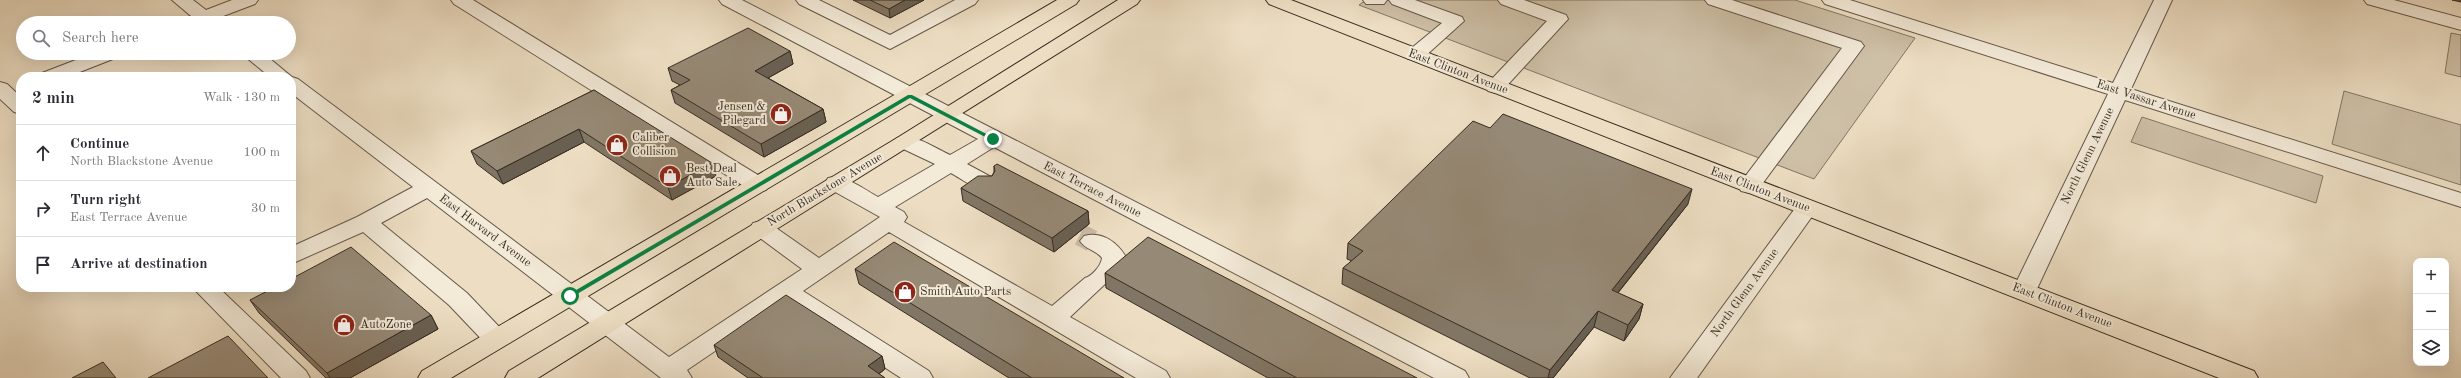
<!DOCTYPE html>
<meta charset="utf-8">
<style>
body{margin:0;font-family:"Old Standard TT",serif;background:#f2f2f3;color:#2b2b33}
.controls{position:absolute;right:12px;bottom:12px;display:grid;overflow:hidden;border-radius:8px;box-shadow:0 4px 16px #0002}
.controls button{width:36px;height:36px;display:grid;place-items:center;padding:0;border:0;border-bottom:1px solid #e1e1e2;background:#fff;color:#2b2b33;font:20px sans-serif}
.stop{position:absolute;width:12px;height:12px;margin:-9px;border:3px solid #0b8043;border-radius:50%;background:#fff}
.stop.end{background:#0b8043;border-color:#fff;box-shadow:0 1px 4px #0008}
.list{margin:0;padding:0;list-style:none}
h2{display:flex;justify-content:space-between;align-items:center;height:52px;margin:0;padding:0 16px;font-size:17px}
h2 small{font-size:13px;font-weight:400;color:#7c7c81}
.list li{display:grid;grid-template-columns:26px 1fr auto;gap:12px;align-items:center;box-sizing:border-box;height:56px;padding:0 16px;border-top:1px solid #e1e1e2}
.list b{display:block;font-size:15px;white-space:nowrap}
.list p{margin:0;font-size:13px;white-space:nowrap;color:#7c7c81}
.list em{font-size:13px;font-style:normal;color:#7c7c81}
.icon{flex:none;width:22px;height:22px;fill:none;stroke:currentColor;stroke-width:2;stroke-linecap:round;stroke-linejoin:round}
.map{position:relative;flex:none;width:2461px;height:378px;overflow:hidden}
.search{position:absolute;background:#fff;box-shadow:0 4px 16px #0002;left:16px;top:16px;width:280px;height:44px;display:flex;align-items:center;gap:10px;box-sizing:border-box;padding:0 14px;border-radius:22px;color:#7c7c81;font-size:15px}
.panel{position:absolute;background:#fff;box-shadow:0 4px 16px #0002;left:16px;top:72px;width:280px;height:220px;border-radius:16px}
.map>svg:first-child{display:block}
</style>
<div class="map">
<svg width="2461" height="378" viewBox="0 0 2461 378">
<rect width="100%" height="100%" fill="#eddec3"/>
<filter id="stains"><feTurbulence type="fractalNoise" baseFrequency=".005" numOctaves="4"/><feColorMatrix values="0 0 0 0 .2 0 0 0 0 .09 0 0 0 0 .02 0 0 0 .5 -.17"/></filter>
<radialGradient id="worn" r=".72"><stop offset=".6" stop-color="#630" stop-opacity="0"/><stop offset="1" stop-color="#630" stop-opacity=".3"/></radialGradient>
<!-- green -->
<path fill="#cec0a7" stroke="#827664" d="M 1366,0 L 1795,0 L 1915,38 L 1814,179 L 1359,5 Z
M 2451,33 L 2461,35 L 2461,77 L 2445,73 Z
M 2344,91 L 2461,125 L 2461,185 L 2332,144 Z
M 2142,117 L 2323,176 L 2316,203 L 2131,142 Z"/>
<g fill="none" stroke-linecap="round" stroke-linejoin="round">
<!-- minor-tunnel -->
<path stroke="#c9baa3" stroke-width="22" stroke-dasharray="22 11" stroke-linecap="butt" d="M 1051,219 L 1092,241"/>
<!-- minor casing -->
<g stroke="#64584a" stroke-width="2">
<path id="minor" d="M 172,0 L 193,0 L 206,10 L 232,0 L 258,0 L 255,4 L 218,18 L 221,23 L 180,23 L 182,19 L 191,16 Z
M 451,0 L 473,0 L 766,180 L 769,185 L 766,190 L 758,192 L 750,190 L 454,4 Z
M 719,0 L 742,0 L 1465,371 L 1469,378 L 1434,378 L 994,147 L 967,164 L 993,178 L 996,183 L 993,188 C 977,192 964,180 951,173 L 895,207 L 904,212 L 907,217 L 904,222 L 1052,306 L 1085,278 C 1092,276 1101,266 1102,258 C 1096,250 1086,250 1080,241 L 1084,236 C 1102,231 1117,242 1126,257 C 1124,268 1116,281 1105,284 L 1070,317 L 1166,371 L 1170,378 L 1136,378 L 889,232 L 803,291 L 929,371 L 933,378 L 901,378 L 786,303 L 687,370 L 692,378 L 661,378 L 427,198 L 381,223 L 467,293 L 505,333 L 508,339 L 505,345 L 496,348 L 487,345 L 449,305 L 363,232 L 291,264 L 291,247 L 357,217 L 413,187 L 291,93 L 291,77 L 270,77 L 241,53 L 263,53 L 292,77 L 298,79 L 669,357 L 802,269 L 753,233 L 750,228 L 753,223 L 761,221 L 769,223 L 819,258 L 880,217 L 828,188 L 825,183 L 828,178 C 845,174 863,189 878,197 L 935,164 L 897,146 L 893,142 L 897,138 C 914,133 935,148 950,155 L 978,139 L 722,4 Z
M 796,0 L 819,0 L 890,35 L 955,0 L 978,0 L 975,4 L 890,49 L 799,4 Z
M 1363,0 L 1387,0 L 1384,4 L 1366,4 Z
M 1389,0 L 1415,0 L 1462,17 L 1464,21 L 1422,59 L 1408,59 L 1405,55 L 1408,51 L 1442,23 L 1392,4 Z
M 1498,0 L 1524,0 L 1566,15 L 1568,19 L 1502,91 L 1495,93 L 1488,91 L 1485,87 L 1488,83 L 1547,21 L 1501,4 Z
M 1705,0 L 1732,0 L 1861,42 L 1864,46 L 1757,191 L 1749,193 L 1741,191 L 1738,186 L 1842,48 L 1708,4 Z
M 1822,0 L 1850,0 L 2113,83 L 2154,0 L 2172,0 L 2131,89 L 2461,193 L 2461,207 L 2125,100 L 2036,291 L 2032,297 L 2024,299 L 2016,297 L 2012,291 L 2108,94 L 1825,4 Z
M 2364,0 L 2394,0 L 2461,18 L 2461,30 L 2367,4 Z
M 94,53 L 121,53 L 118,57 L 67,77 L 39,77 L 42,73 Z
M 0,82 L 7,84 L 21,97 L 21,114 L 14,112 L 0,99 Z
M 1807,201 L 1815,203 L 1818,208 L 1697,378 L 1670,378 L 1799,203 Z
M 192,287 L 218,287 L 306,371 L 310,378 L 281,378 Z"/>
</g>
<!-- major casing -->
<g stroke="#372c21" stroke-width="2">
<path id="major" d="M 1057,0 L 1079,0 L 1076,4 L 451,378 L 418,378 L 422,371 Z
M 1118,0 L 1140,0 L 1137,4 L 538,378 L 505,378 L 509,371 L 897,138 Z
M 1266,0 L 1291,0 L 2254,371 L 2258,378 L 2219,378 L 1269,4 Z"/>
</g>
<!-- minor -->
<use href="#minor" fill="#f3ead8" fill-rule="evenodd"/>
<!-- major -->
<use href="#major" fill="#eddec3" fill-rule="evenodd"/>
</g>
<!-- wall -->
<path fill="#817665" stroke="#372c21" d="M 853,0 L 924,0 L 890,18 Z
M 2452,0 L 2461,0 L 2461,2 Z
M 790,51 L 793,64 L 768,78 L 823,109 L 826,122 L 764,157 L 675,103 L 671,90 L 680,85 L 672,81 L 668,68 Z
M 594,90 L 716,176 L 672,200 L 584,142 L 503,184 L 477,164 L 471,151 Z
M 1490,128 L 1688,204 L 1618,293 L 1643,304 L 1639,319 L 1624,341 L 1594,327 L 1553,378 L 1530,378 L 1342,284 L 1343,268 L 1352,261 L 1347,259 L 1348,243 Z
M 994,166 L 1088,211 L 1089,224 L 1054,252 L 963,201 L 961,188 L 992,176 L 994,172 Z
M 855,269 L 1124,378 L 1009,378 L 859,284 Z
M 1105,273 L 1417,378 L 1268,378 L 1106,288 Z
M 250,300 L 431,315 L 438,329 L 350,378 L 326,378 L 259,313 Z
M 714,345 L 882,356 L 885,369 L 879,374 L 885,378 L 748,378 L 718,357 Z"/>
<!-- shaded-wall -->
<path fill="#696052" stroke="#372c21" d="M 905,0 L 924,0 L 890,18 L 889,9 Z
M 790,51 L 793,64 L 759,83 L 755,71 Z
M 823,109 L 826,122 L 764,157 L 761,144 Z
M 579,129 L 584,142 L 503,184 L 497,171 Z
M 712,163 L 716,176 L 672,200 L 668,187 Z
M 1692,189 L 1688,204 L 1608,305 L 1612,290 Z
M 1088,211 L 1089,224 L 1054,252 L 1052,238 Z
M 1643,304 L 1639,319 L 1624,341 L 1628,325 Z
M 1598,311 L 1594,327 L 1553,378 L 1548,378 L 1550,370 Z
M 431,315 L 438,329 L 350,378 L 330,378 L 327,373 Z
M 882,356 L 885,369 L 873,378 L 868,366 Z"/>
<!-- building -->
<path fill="#968975" stroke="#372c21" d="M 870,0 L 905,0 L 889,9 Z
M 748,28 L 790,51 L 755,71 L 823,109 L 761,144 L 671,90 L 690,80 L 668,68 Z
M 594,90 L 712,163 L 668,187 L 579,129 L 497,171 L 471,151 Z
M 1503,114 L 1692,189 L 1612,290 L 1643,304 L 1628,325 L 1598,311 L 1550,370 L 1343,268 L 1363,251 L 1348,243 L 1473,121 L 1490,128 Z
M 997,164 L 1088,211 L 1052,238 L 961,188 L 978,176 L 992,176 L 995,171 L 994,166 Z
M 1148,237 L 1417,378 L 1297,378 L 1105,273 Z
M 894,242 L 1124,378 L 1032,378 L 855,269 Z
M 351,247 L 431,315 L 327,373 L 250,300 L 275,287 L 291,287 L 291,279 Z
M 786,295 L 882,356 L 868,366 L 885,378 L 763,378 L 714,345 Z
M 228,336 L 268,378 L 148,378 Z
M 103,362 L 116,378 L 72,378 Z"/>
<!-- route -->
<path fill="#0b8043" d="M 908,95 L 912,95 L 996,139 L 991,140 L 910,98 L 572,297 L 566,296 Z"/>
<!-- icons -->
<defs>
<g id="shop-disc" transform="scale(1.15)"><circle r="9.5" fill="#8f2418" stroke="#f3ead8"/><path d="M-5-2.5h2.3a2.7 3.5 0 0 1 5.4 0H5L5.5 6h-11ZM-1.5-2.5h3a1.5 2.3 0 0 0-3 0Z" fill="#fff"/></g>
</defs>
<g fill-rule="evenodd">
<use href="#shop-disc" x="781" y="114"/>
<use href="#shop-disc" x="617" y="145"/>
<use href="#shop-disc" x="670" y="176"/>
<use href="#shop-disc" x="905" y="292"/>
<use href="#shop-disc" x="344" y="325"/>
</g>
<g text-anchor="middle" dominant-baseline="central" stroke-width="4" stroke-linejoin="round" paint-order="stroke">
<!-- street labels -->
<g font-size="12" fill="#372c21" stroke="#f3ead8">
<text transform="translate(1458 72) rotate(21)">East Clinton Avenue</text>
<text transform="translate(2146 100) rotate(18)">East Vassar Avenue</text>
<text transform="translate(2088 156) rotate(-64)">North Glenn Avenue</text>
<text transform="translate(825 190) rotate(-31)">North Blackstone Avenue</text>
<text transform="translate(1092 190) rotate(27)">East Terrace Avenue</text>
<text transform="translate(1760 190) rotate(21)">East Clinton Avenue</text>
<text transform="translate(485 231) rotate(37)">East Harvard Avenue</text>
<text transform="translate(1745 293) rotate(-54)">North Glenn Avenue</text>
<text transform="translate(2062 306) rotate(21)">East Clinton Avenue</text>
</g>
<!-- poi labels -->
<g font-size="12" fill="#372c21" stroke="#f3ead8" text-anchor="start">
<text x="766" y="107" text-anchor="end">Jensen &amp;<tspan x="766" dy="14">Pilegard</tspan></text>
<text x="632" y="138">Caliber<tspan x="632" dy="14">Collision</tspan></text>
<text x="686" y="169">Best Deal<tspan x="686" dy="14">Auto Sale</tspan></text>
<text x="920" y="292">Smith Auto Parts</text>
<text x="360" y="325">AutoZone</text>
</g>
</g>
<rect width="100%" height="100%" filter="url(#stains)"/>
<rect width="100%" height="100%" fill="url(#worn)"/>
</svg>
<div class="controls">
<button>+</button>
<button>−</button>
<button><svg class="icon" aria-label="layers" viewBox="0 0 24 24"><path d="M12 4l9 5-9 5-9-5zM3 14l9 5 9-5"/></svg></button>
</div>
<div class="stop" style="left:570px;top:296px"></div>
<div class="stop end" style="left:993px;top:139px"></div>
<div class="search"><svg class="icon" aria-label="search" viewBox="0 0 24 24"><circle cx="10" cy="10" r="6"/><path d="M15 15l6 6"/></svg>Search here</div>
<section class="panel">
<h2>2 min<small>Walk · 130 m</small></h2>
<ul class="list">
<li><svg class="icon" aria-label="ahead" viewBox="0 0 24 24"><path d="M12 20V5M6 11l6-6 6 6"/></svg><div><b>Continue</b><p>North Blackstone Avenue</p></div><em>100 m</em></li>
<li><svg class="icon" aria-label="right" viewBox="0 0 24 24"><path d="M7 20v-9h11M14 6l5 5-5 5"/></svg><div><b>Turn right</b><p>East Terrace Avenue</p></div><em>30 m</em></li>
<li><svg class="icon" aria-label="arrive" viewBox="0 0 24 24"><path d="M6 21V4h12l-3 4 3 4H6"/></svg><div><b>Arrive at destination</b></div></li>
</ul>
</section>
</div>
